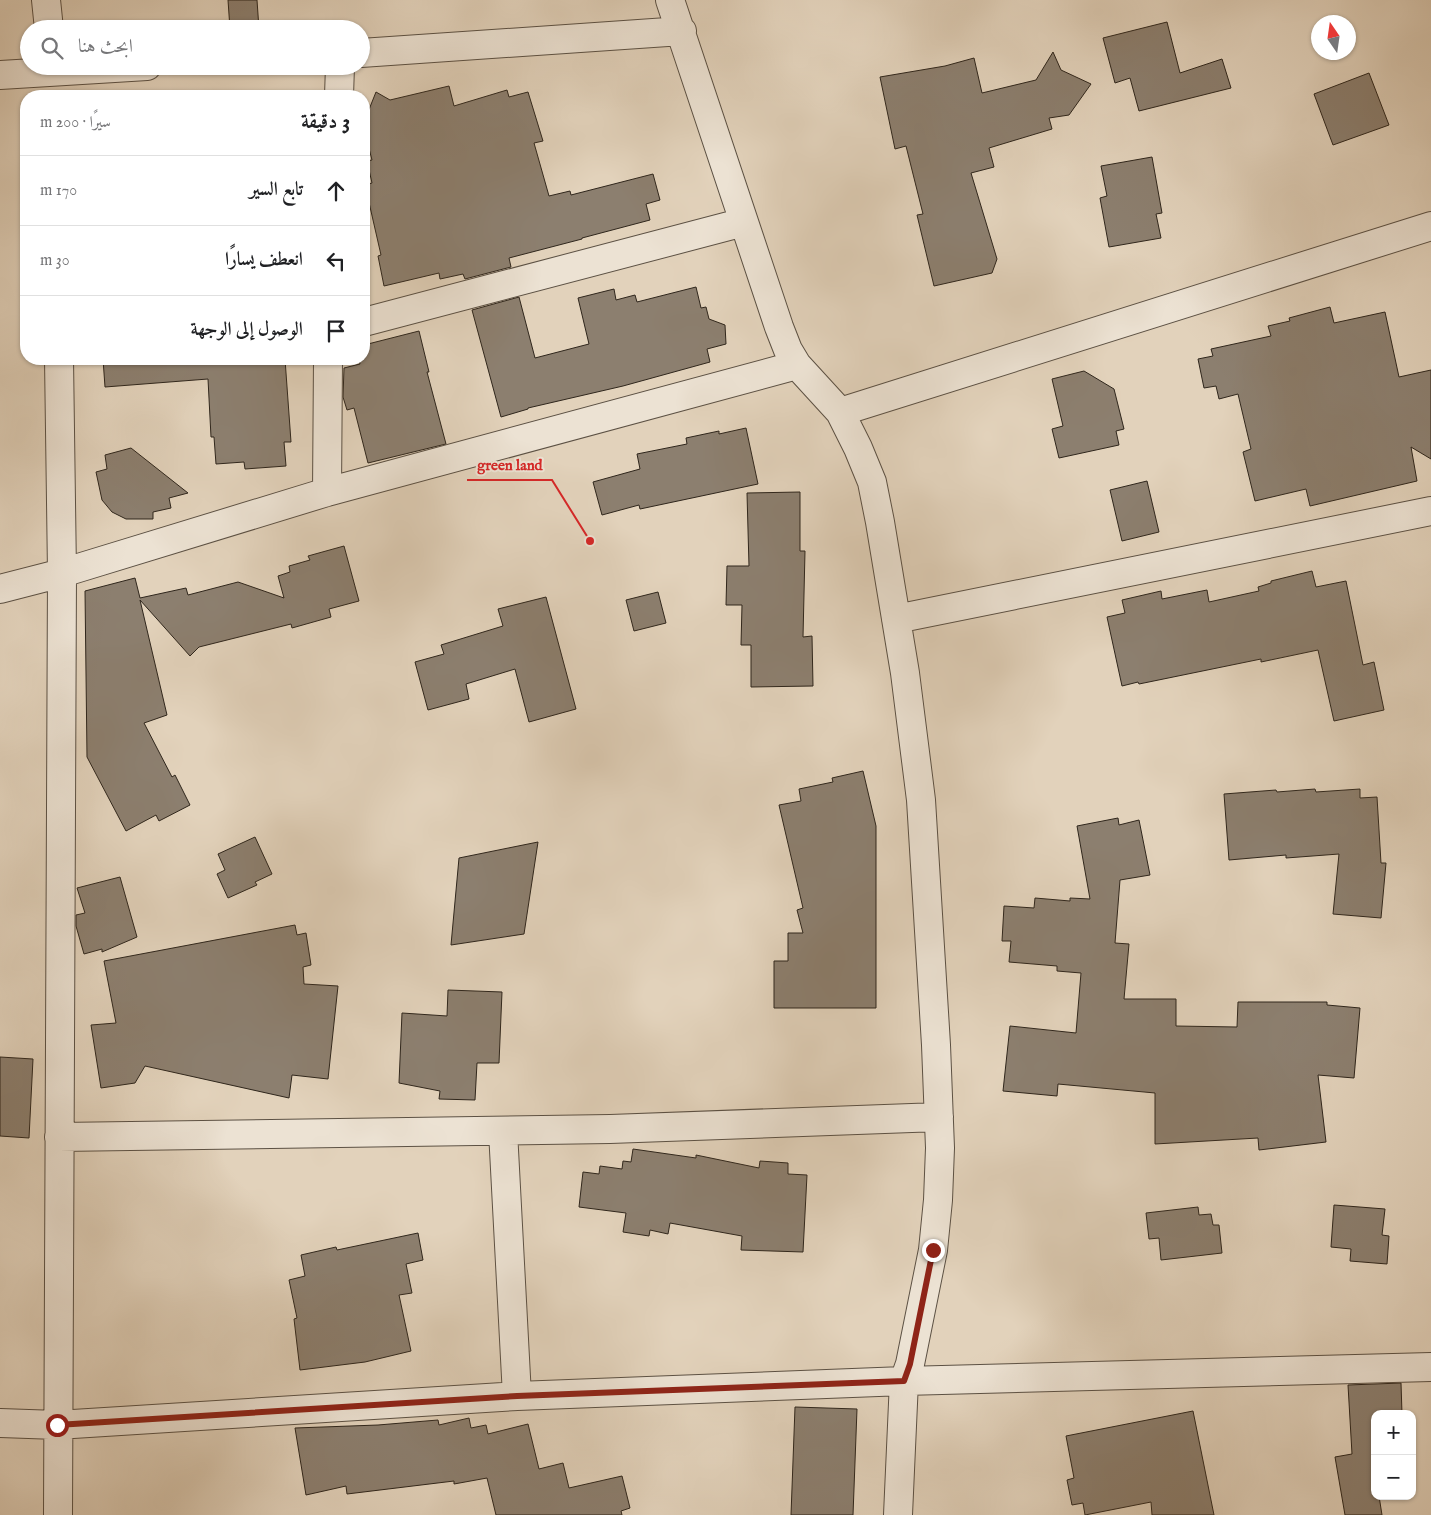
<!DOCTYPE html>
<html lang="ar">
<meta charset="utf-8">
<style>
body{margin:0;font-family:"IM FELL English",Amiri,serif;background:#f6f6f6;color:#202124;direction:rtl}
.controls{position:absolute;right:15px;bottom:15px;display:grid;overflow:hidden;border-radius:10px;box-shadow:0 1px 4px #0004}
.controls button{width:45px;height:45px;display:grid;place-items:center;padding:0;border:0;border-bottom:1px solid #e0e0e0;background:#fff;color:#202124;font:25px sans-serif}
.compass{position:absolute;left:1311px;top:15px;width:45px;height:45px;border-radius:50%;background:#fff;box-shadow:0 1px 4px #0004;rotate:347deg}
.stop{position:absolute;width:15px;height:15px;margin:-11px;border:4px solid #8f2418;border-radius:50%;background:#fff}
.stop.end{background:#8f2418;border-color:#fff;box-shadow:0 1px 5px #0008}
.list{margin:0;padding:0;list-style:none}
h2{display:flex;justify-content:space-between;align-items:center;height:65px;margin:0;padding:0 20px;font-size:21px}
h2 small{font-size:16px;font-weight:400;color:#757577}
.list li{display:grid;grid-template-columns:32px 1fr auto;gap:15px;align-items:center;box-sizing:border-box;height:70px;padding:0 20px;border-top:1px solid #e0e0e0}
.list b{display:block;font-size:19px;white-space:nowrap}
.list em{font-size:16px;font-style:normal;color:#757577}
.icon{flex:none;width:28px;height:28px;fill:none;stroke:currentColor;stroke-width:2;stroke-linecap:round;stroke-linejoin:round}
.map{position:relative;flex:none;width:1431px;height:1515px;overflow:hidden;direction:ltr}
.search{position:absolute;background:#fff;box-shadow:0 1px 4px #0004;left:20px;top:20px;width:350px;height:55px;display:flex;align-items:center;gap:12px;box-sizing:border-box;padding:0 18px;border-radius:28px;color:#757577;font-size:19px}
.panel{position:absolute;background:#fff;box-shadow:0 1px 4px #0004;left:20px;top:90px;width:350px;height:275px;border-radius:20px;direction:rtl}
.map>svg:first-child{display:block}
</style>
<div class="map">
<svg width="1431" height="1515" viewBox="0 0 1431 1515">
<rect width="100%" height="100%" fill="#e2d2bb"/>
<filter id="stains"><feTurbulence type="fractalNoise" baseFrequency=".004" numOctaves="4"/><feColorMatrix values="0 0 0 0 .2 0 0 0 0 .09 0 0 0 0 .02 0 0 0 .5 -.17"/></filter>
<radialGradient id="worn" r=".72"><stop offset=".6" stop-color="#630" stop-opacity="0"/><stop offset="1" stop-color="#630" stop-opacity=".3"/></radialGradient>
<!-- building -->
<path fill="#8c7f6f" stroke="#2f261c" d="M 228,0 L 257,0 L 259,29 L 230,29 Z
M 1167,22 L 1180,73 L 1222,59 L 1231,88 L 1139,111 L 1130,78 L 1115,83 L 1103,38 Z
M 1053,52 L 1061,70 L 1091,84 L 1069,115 L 1049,118 L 1052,129 L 989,148 L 994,167 L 971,173 L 997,259 L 992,273 L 934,286 L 917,215 L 923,214 L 906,146 L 895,149 L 880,77 L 945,66 L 974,58 L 982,93 L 1036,80 Z
M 1369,73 L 1389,125 L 1333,145 L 1314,94 Z
M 449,86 L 454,106 L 507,90 L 509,97 L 528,92 L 543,141 L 534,143 L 549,196 L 570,191 L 571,195 L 653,174 L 660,200 L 646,204 L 650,220 L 582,238 L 582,239 L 509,258 L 511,267 L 465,279 L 463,274 L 440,279 L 439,273 L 384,286 L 378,256 L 381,255 L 365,185 L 372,183 L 367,161 L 372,160 L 365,133 L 368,112 L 376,92 L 390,100 Z
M 1152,157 L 1162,213 L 1156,214 L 1161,238 L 1109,247 L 1100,198 L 1107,196 L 1101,166 Z
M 696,287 L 701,308 L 706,307 L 709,319 L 725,325 L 726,344 L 707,349 L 710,362 L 623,386 L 528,408 L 528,409 L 501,417 L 472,310 L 519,297 L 535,358 L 589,344 L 578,298 L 614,289 L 616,300 L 635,295 L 637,302 Z
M 1330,307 L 1334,323 L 1385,312 L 1399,377 L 1431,370 L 1431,459 L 1411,447 L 1417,481 L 1310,506 L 1306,489 L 1255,501 L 1243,452 L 1251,449 L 1238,394 L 1219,399 L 1216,386 L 1204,388 L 1198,359 L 1213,356 L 1211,349 L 1271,336 L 1268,326 L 1290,321 L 1289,318 Z
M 419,331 L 429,372 L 427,372 L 446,444 L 368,463 L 354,408 L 347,410 L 343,397 L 344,368 L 360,364 L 359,359 L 364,359 L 364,345 Z
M 103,359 L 285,359 L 291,442 L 284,442 L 286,466 L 245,469 L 244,462 L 216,464 L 214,437 L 211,437 L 208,379 L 105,387 Z
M 1084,371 L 1114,389 L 1124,429 L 1116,431 L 1119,445 L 1059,458 L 1052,429 L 1063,426 L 1052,379 Z
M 746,428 L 758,484 L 640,509 L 639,505 L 602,515 L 593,482 L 640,469 L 637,454 L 687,444 L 686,438 L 719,431 L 719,434 Z
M 131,448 L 188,493 L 169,498 L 171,508 L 153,512 L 153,519 L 126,519 L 112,512 L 102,500 L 96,472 L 107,469 L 105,455 Z
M 1147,481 L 1159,532 L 1122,541 L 1110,490 Z
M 800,492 L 800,551 L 805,551 L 803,637 L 812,636 L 813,686 L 751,687 L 751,645 L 741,645 L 742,605 L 726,605 L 727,566 L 749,566 L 747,493 Z
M 344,546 L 359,601 L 329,609 L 331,617 L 292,628 L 291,624 L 199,647 L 190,656 L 140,600 L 167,715 L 144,723 L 172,777 L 175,775 L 190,805 L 159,821 L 156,815 L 126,831 L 87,757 L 85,591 L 135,578 L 140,598 L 186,588 L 188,595 L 238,582 L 284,598 L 278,576 L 290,572 L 289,566 L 310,560 L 308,556 Z
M 1312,571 L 1316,587 L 1346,581 L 1363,665 L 1374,662 L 1384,710 L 1334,721 L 1318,650 L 1261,662 L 1261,659 L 1139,684 L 1138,682 L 1122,686 L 1107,617 L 1125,613 L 1122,600 L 1161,591 L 1162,599 L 1207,590 L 1209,602 L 1259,591 L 1258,587 L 1271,583 L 1271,581 Z
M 658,592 L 666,623 L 634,631 L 626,600 Z
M 546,597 L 576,709 L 529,722 L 515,669 L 466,684 L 469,699 L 428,710 L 415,662 L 444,654 L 441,645 L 503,626 L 498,609 Z
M 863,771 L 876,826 L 876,1008 L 774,1008 L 774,961 L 788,961 L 788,933 L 803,933 L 797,910 L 803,908 L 779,805 L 801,801 L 799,789 L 833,782 L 832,778 Z
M 1315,789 L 1316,792 L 1360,789 L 1360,798 L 1377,797 L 1381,863 L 1386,863 L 1381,918 L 1333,914 L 1339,854 L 1286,858 L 1286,855 L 1229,860 L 1224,794 L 1276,790 L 1277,792 Z
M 1118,818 L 1119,825 L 1139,820 L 1150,875 L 1120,880 L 1115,943 L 1129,944 L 1124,999 L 1176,999 L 1176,1026 L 1237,1027 L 1238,1002 L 1327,1002 L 1327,1005 L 1360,1008 L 1354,1078 L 1318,1075 L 1326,1142 L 1259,1150 L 1258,1138 L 1155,1144 L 1155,1093 L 1058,1084 L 1057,1096 L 1003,1091 L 1010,1026 L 1076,1033 L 1081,973 L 1057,971 L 1057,966 L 1009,962 L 1011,941 L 1002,941 L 1004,906 L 1034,908 L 1035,898 L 1070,901 L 1070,898 L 1090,899 L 1077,826 Z
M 255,837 L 272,874 L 255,882 L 257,885 L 228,898 L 217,874 L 225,870 L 218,854 Z
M 538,842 L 524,934 L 451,945 L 459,858 Z
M 120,877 L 137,937 L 102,952 L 102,949 L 84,954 L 76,926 L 76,915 L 85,913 L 77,888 Z
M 295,925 L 297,935 L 306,933 L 311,965 L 303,967 L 304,984 L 338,986 L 328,1079 L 292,1075 L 289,1098 L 145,1066 L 135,1083 L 101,1088 L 91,1025 L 116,1023 L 104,961 Z
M 448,990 L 502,992 L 499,1063 L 477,1063 L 475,1100 L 439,1099 L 440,1091 L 399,1083 L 402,1013 L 447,1016 Z
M 0,1057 L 33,1059 L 29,1138 L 0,1136 Z
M 633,1149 L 696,1158 L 696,1155 L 759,1168 L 760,1161 L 788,1163 L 788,1174 L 807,1175 L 803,1252 L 741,1250 L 742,1236 L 670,1223 L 668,1234 L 650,1230 L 649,1236 L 623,1232 L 626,1213 L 579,1207 L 583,1172 L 599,1174 L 600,1166 L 622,1169 L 623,1161 L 631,1162 Z
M 1334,1205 L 1385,1209 L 1382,1235 L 1389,1236 L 1387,1264 L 1350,1261 L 1351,1249 L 1331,1247 Z
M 1198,1207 L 1199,1215 L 1211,1214 L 1213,1225 L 1219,1225 L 1222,1253 L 1161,1260 L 1159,1238 L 1149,1239 L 1146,1213 Z
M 418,1233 L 423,1260 L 406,1264 L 412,1293 L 399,1295 L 411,1351 L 365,1362 L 300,1370 L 294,1319 L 297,1318 L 289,1280 L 305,1276 L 301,1255 L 336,1247 L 337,1250 Z
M 1401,1383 L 1402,1414 L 1375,1414 L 1375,1496 L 1379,1496 L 1382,1515 L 1345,1515 L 1335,1457 L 1352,1454 L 1348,1385 Z
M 795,1407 L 857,1409 L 853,1515 L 791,1515 Z
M 1193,1411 L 1214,1515 L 1152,1515 L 1151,1502 L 1085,1515 L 1083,1503 L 1072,1505 L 1067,1480 L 1074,1478 L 1066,1436 Z
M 469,1418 L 471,1428 L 486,1425 L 488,1434 L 528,1424 L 539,1469 L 563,1463 L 569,1488 L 622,1476 L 630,1508 L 621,1511 L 622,1515 L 496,1515 L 487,1478 L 454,1484 L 454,1481 L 347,1494 L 346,1486 L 306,1495 L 295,1428 L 378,1425 L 438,1420 L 439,1425 Z"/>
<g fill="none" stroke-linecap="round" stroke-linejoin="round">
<!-- street casing -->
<g stroke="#5c5144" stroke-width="30">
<path id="street" d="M 46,0 L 49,29
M 361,53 L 682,31
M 0,75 L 147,66
M 339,96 L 340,66
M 364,322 L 744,222
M 840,412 L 1431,226
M 327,492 L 328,359
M 0,589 L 62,573 L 327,492 L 797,365
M 896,619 L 1431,511
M 503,1131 L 517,1396
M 59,1137 L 610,1129 L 939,1117
M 0,1423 L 57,1425 L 517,1396 L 904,1381 L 910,1364 L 933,1250 L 938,1200 L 940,1148 L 936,1045 L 921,800 L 905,673 L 880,522 L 872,482 L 858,448 L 840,412 L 797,365 L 788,350 L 779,327 L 670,0
M 58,1515 L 62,573 L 59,359
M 898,1515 L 904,1381 L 1431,1367"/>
</g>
<!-- street -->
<use href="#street" stroke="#ece2d3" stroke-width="28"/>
</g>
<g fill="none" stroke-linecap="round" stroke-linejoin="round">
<!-- route -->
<path stroke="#8f2418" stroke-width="6" d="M 57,1425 L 517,1396 L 904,1381 L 910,1364 L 933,1250"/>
</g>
<!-- callouts -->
<path fill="none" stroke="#d62828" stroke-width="2" d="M590 541L552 480H467"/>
<circle fill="#d62828" stroke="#ece2d3" stroke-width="2" cx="590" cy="541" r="5"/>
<g font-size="15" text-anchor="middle" font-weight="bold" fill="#d62828" stroke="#ece2d3" stroke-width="4" stroke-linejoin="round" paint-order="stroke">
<text x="510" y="470">green land</text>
</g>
<rect width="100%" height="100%" filter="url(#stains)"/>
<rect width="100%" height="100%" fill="url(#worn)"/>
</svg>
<div class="controls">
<button>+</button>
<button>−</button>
</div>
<svg class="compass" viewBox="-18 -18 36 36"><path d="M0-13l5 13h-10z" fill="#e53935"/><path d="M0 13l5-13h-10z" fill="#757577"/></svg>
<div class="stop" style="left:57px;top:1425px"></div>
<div class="stop end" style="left:933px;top:1250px"></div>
<div class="search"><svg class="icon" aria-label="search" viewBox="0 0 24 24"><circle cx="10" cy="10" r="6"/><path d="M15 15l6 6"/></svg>ابحث هنا</div>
<section class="panel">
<h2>3 دقيقة<small>سيرًا · 200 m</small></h2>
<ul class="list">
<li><svg class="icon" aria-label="ahead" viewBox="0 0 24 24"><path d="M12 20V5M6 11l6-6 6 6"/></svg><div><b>تابع السير</b></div><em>170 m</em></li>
<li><svg class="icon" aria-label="left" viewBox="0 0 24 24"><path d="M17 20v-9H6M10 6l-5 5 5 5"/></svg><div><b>انعطف يسارًا</b></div><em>30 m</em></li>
<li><svg class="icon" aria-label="arrive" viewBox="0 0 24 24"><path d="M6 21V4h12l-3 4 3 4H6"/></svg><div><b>الوصول إلى الوجهة</b></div></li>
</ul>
</section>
</div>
